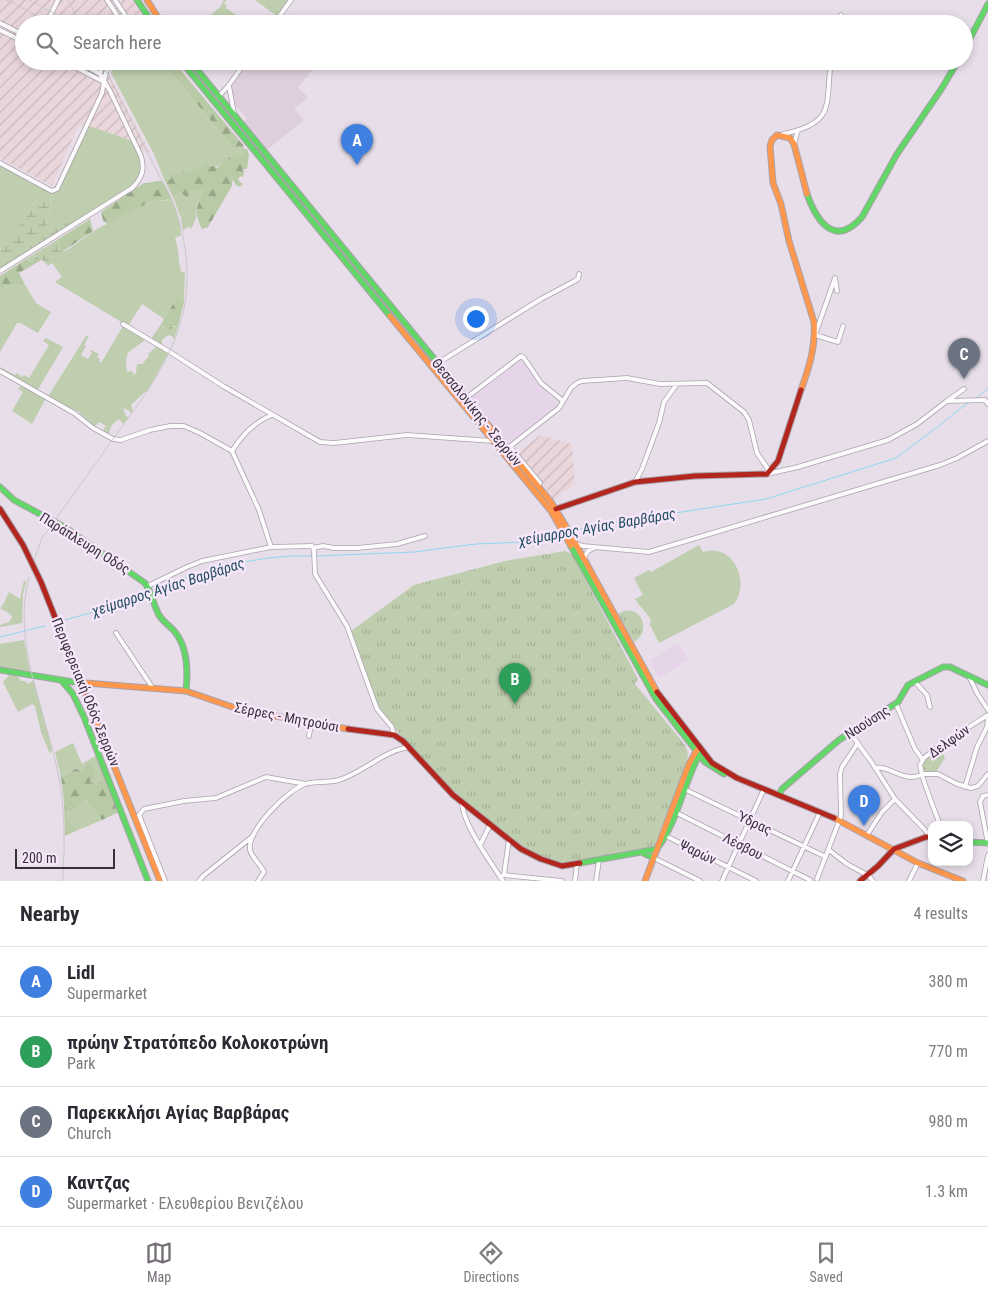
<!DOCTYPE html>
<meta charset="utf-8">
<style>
body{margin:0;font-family:"Roboto Condensed",sans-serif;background:#f2f2f3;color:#2b2b33}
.controls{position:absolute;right:15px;bottom:15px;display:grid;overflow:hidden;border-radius:10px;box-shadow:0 2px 8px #0003}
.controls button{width:45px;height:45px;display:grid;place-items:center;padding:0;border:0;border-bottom:1px solid #e1e1e2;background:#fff;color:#2b2b33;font:25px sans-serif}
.scale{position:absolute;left:15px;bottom:12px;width:100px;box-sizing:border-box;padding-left:5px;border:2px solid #373139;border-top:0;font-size:14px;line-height:18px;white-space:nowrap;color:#373139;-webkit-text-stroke:4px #f8e7fc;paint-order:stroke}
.you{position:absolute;left:475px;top:318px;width:18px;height:18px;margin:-12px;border:4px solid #fff;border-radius:50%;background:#1a73e8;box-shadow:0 0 0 8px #1a73e833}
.badge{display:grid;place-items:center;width:32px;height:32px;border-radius:50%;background:#756e77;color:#fff;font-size:16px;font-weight:700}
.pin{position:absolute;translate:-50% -41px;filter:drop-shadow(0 1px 2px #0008)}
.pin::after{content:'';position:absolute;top:26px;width:18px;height:15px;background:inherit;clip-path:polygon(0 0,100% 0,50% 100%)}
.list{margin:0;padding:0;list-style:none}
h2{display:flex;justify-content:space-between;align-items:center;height:65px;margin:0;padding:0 20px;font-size:21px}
h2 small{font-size:16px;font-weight:400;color:#7c7c81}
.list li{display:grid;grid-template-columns:32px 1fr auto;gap:15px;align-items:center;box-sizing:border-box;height:70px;padding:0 20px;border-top:1px solid #e1e1e2}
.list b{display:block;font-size:19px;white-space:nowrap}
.list p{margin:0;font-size:16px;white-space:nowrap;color:#7c7c81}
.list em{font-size:16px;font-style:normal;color:#7c7c81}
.icon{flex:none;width:28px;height:28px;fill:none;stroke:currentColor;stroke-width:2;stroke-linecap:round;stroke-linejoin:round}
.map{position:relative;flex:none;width:988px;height:881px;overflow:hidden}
.search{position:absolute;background:#fff;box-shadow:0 2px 8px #0003;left:15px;right:15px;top:15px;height:55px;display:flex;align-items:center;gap:12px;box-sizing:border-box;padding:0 18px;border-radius:28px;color:#7c7c81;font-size:19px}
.sheet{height:345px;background:#fff}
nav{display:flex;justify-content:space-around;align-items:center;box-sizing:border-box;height:70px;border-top:1px solid #e1e1e2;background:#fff;font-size:14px;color:#7c7c81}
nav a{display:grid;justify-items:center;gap:2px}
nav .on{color:#756e77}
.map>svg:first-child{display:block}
</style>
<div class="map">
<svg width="988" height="881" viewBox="0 0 988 881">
<defs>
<pattern id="industrial-furrows" width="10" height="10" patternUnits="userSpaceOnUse" patternTransform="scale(1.25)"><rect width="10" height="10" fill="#e9d6db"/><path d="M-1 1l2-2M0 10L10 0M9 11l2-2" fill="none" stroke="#c8b8bd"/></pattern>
<pattern id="forest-firs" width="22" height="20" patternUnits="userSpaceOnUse" patternTransform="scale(1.25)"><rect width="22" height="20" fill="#b9caa6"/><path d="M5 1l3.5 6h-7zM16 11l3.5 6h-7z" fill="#97a588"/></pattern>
<pattern id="wetland-marsh" width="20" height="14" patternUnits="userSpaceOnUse" patternTransform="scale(1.25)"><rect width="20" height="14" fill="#beceae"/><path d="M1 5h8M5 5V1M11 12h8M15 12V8" fill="none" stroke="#a4b196"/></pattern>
<pattern id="park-tufts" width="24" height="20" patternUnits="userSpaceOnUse" patternTransform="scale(1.25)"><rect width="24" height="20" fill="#beceae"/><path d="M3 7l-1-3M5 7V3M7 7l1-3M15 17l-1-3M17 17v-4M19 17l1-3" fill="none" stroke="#a4b196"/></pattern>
</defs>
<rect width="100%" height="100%" fill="#e8deea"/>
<!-- commercial -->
<path fill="#dfcfdc" d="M 252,61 L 309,61 L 315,66 L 298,88 L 308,97 L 294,109 L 304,120 L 267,150 L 245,125 L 243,122 L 247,119 L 233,102 L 232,84 Z"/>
<!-- industrial -->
<path fill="url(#industrial-furrows)" d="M 0,0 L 132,0 L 141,14 L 136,24 L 24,24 L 24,61 L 114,61 L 108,72 L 150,153 L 79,125 L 52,186 L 0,158 Z
M 540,435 L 572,444 L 575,484 L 554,500 L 518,453 Z"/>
<!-- built -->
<path fill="#e6d5e9" d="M 522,358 L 543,388 L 559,406 L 507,445 L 471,397 Z
M 678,643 L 689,660 L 659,678 L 650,660 Z"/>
<!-- green -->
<path fill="#beceae" d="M 224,0 L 226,0 L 224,4 L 227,5 L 226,8 L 249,24 L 229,24 L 226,19 L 224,24 L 201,24 L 221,6 Z
M 255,0 L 290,0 L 278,17 Z
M 115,61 L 162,61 L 234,149 L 244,146 L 244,155 L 243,157 C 230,156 222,168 210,167 L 207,163 L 202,170 L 191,172 L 181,171 L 181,177 L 179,179 L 177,176 L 171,179 L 164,179 L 154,154 L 111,73 Z
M 89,126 L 133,141 L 143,164 L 142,173 L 132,186 L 71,225 L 60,225 L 49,230 L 47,225 L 52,192 L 54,192 Z
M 0,164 L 44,188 L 11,238 L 0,250 Z
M 192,189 L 203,191 L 197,204 L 196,218 L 192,228 L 187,227 L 183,231 L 181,218 L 173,197 L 181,192 L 187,197 Z
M 171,197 L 180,224 L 181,236 L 178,236 L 175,239 C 180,250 177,262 182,273 L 185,271 L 184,302 L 176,298 L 164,319 L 142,304 L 128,326 L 55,282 L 62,277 L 52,263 L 52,259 L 58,254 L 67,250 L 97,229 L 150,202 L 168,200 Z
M 24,283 L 36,303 L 51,312 L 38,333 L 20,323 L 17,323 L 0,352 L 0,292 L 6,286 L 22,285 Z
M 161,324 L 164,327 L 178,327 L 174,339 L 172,336 L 168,335 L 162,340 L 162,345 L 151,339 Z
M 123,326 L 145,339 C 134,353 123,345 127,372 L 132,371 L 134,375 L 136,373 L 137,364 L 142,364 L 149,356 L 148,354 L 157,346 L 169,352 L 147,392 L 146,391 L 131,405 L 133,412 L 131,414 L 130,411 L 123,408 L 126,416 L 129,417 L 123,424 L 119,419 C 113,423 110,426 109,434 L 103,430 L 106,426 L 99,422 L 95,426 L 93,425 L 79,412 L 49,398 L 49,395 L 86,336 L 89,336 L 84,345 L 86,346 L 81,355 L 88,359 L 92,353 L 90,351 L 91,350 L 99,354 L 97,357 L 100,359 L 99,361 L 101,363 Z
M 46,338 L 63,347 L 37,391 L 0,370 L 0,367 L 15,375 L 17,373 L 22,377 L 24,375 L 29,378 L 49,345 L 43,341 Z
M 21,386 L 46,398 L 32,424 L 12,411 L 23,392 L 18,389 Z
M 699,545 L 703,552 C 733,542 751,582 734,604 L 659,643 L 650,625 L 651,620 C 646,612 640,607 635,599 L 643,595 L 634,578 L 649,570 L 651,572 Z
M 24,580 L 26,582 L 23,594 L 22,623 L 0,627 L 0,625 L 9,622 L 12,617 L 10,614 L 0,608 L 3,605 L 9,592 L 20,599 Z
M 24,640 L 30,671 L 0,668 L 0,644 Z
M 11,673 L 16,674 L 21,681 L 25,681 L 28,684 L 34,680 L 52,749 L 50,754 L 41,732 L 35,706 L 32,704 L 18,712 L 3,682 Z
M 73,743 L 82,764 L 97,755 L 106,778 L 97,786 L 91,783 L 90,780 L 93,768 L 88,766 L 82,771 L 74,769 L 61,777 L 55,752 Z
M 84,800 L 88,801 L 102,820 L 76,831 L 77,827 C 66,822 68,825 67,812 C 75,810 77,804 84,800 Z"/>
<!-- forest -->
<path fill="url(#forest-firs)" d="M 162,61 L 173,61 L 244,146 L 234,149 Z
M 244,149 L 247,149 L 249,155 L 247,169 L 242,169 L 244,171 L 243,177 L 240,176 L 238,180 L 243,184 L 240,187 L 236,185 L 233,180 L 232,182 L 232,186 L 208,227 L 202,229 C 194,214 196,206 203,191 L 192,189 L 187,198 L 181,192 L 173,197 L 164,179 L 171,179 L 171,175 L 178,174 L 179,178 L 181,177 L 181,171 L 191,172 L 197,168 L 202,170 L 203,168 L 201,165 L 207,163 L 210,167 L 213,166 L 217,168 L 230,157 L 235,158 L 239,155 L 243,157 Z
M 158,181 L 163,181 L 171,197 L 170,199 L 150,202 L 107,224 L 103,220 L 101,212 L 142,184 Z
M 90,219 L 93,231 L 62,252 L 60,250 L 60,238 Z
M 39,256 L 43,259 L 19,273 L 24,283 L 22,285 L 6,286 L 0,292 L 0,276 L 26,259 L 30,261 Z
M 177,297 L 184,302 L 178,327 L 174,326 L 169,330 L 161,324 Z
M 88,762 L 92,764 L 95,778 L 90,780 L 91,783 L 93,782 L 97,786 L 98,783 L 106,778 L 119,812 L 102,820 L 88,801 L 84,800 L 74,810 L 67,812 C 68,824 67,822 77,827 L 76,831 L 65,836 L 64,802 L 61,777 L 75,769 L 82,771 L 87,766 Z"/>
<!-- wetland -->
<path fill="url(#wetland-marsh)" d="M 44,188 L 52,192 L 47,225 L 49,229 L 60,225 L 64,221 L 67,221 L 71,225 L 0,270 L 0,250 L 11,238 Z
M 60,238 L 60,250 L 62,252 L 52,259 L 52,263 L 48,266 L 39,256 L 30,262 L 26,259 Z"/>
<!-- park -->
<path fill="url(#park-tufts)" d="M 565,551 L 572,554 L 638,679 L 635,684 L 685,745 L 688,753 L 686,765 L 654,846 L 563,863 L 552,860 L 525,848 L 453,791 L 400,734 L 386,718 L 375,699 L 351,631 L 414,585 L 505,561 Z
M 624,611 C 643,607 651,632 634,642 L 618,614 Z
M 940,747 L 945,758 L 936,772 L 930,773 L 925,771 L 921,764 Z"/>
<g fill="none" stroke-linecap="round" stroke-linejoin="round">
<!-- stream -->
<path stroke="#8fd7f2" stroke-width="1" d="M 976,399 L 988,388
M 572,531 L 591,526 L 766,499 L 896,458 L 940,425 L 961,408 L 970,402
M 316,556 L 414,552 L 476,544 L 525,542 L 561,534
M 151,590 C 203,571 257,554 312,556
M 65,620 L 97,611 L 147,592
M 0,637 L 45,626"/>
<!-- street casing -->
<g stroke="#a9a2ab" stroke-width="5.5">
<path id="street" d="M 107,0 L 119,18 L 120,24
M 115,0 L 125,15 L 127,24
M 0,23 L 24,35
M 46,24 L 58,0
M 274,24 L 291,0
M 839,24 L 841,15
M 0,30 L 24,42
M 63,61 L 104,82
M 86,66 L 101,61
M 100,74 L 103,61
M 229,86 L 234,113
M 218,96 C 228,90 238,71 246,61
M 783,134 C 837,123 825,104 831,61
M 794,144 L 798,130
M 0,163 L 48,189 L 52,191 L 57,189 L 102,93 L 105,76 L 110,61
M 0,271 L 132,188 C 142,178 145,170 141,156 L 110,91 L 100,74 L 77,61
M 837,291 L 835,278 L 815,335 L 838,342 L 843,326
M 123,324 L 170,352 L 223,386 L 320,442 L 334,443 L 407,435 L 493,441
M 438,363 L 541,299 L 571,283 L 578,279 L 579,274
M 0,371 L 74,413 L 93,428 L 113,439 L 121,440 L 150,430 L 170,426 L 184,426 L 200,433 L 232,451 L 259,510 L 271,547
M 466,398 L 521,356 L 524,358 L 541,383 L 563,401
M 947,401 L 964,389
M 510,447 L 540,483
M 232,451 C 242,435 254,422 272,415
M 503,452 L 559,408 L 571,388 L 577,383 L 582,381 L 627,378 L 660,384 L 707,383 L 744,412 L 749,420 L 757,453 L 768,469 L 767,474 L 798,467 L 888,440 L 917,424 L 947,401 L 985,400 L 988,404
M 635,482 L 642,469 L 659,423 L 664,402 L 677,384
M 575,543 L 583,546 L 649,552 L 940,465 L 957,458 L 988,441
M 313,548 L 323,546 L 334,548 L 357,548 L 397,544 L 425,536
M 584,558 L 588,551 L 594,548
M 148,586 L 187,567 L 202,561 L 271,547 L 312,546 L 314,550 L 315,574 L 347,626 L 377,709 L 392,727 L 394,735
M 116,633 L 152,687
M 969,676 L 977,693 L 988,710
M 915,682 L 927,695 L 930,707
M 896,704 L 915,749 L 923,760
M 851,734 L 872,763 L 895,799 L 926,831 L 929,836
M 309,736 L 311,723
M 875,768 C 887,764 904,783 921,775
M 922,774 L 920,765 L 924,758 L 939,746 L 988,715
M 965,787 L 977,747 L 987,727 L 988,717
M 684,789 L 826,857
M 988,795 L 983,796 L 980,802 L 988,844
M 462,802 C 462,823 491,863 503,881
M 675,812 L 810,880
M 940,825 C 937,817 922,778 922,774 L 938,774 L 957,784 L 971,788 L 978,786 L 988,774
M 867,835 L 882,812 L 895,799
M 666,836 L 756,881
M 480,845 L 490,825
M 829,850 L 847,864 L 869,876 L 873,881
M 654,858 L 700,881
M 504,875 L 509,839
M 500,877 L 504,875 L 562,881
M 817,879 L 841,816 L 840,774 L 842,767 L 858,743
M 165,881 L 141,820 L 139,815 L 144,809 L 184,801 L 216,798 L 266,777 L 306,784
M 199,881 L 203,876 L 253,836
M 258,881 L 264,872 C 261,865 252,858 250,850 C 247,830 288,790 305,784 C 314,781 329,783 339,780 C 364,772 382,752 408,747
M 575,881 L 577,863
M 596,881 L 599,860
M 722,881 L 764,789
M 788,881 L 820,812
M 909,881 L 918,863
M 983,881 L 988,855"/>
</g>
<!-- fast casing -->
<g stroke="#a9a2ab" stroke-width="7">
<path id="fast" d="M 137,0 L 153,24
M 964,50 L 988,4
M 181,61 L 390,316
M 190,61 L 445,372
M 807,194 C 817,222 835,248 862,217 L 897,154 L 942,88 L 958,61
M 0,487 L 14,500 L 66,528 L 145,583 C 152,593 153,604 159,615 C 163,622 170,626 175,632 C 188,648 188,671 186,691
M 571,546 L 656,699 L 705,762 L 724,774
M 0,670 L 73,682
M 61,680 L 73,694 L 84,717 L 148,881
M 779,795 L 782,789 L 839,740 L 898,702 L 908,685 L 943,667 L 950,667 L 988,685
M 969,842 L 988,843
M 659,846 C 678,819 684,783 700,753
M 641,852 L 657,849
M 580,863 L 641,852 L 654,858"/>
</g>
<!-- slow casing -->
<g stroke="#a9a2ab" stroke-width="7">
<path id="slow" d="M 147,0 L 162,24
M 390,316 L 551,511 L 571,546
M 445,372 L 551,502 L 567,528 L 657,692
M 801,390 C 809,368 816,346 814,322 L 789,241 L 781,204 L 773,183 L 770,146 L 772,140 L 777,135 L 790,138 L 794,144 L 807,194
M 86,683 L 186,691 L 241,710 L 348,729
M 85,693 L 160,881
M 834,818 L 918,863 L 963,881
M 645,881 L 689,764 L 697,750"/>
</g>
<!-- jam casing -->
<g stroke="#a9a2ab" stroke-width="7">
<path id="jam" d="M 0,509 L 23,545 L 41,582 L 85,693
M 556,509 L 635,482 L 695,476 L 767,474 L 778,461 L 801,390
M 657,692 L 712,763 L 737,778 L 834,818
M 348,729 L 394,735 L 403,741 L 453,795 L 521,849 L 541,859 L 562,866 L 580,863
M 860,881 L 878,866 L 894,849 L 926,837 L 932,837"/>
</g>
<!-- street -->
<use href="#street" stroke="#fcfafc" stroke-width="4"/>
<!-- fast -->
<use href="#fast" stroke="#63d668" stroke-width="5"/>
<!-- slow -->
<use href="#slow" stroke="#ff974d" stroke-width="5"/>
<!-- jam -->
<use href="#jam" stroke="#b3261e" stroke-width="5"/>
<!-- rail -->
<path stroke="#c9c7ca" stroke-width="1" d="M 7,0 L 53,24
M 29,0 L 61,17 L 71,24
M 68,0 L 81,24
M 34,560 L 42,538 C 65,506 88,474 111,442 C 157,378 199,327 184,242 C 180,220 174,200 162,181 L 101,61
M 29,577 C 11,644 47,713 59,778 C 63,798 64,819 64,839 C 65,853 62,867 63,881"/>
</g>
<g text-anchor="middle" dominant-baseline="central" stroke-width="4.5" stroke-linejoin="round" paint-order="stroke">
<!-- street labels -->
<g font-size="14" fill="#373139" stroke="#f8e7fc">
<text transform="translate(477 412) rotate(51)">Θεσσαλονίκης - Σερρών</text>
<text transform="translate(85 543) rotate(32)">Παράπλευρη Οδός</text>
<text transform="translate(86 692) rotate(68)">Περιφερειακή Οδός Σερρών</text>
<text transform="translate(287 717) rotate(11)">Σέρρες - Μητρούσι</text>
<text transform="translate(867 722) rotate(-33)">Ναούσης</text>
<text transform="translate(949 741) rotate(-35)">Δελφών</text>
<text transform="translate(755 823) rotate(25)">Ύδρας</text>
<text transform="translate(743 846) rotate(27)">Λέσβου</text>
<text transform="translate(698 852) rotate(26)">Ψαρών</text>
</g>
<!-- water labels -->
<g font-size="15" font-style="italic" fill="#22505e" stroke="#f8e7fc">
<text transform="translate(597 527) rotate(-10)">χείμαρρος Αγίας Βαρβάρας</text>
<text transform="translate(168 587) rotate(-18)">χείμαρρος Αγίας Βαρβάρας</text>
</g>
</g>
</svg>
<div class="controls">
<button><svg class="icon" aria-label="layers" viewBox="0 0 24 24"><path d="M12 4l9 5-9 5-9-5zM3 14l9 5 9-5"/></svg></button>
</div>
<div class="scale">200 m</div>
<div class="you"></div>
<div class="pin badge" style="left:357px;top:165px;background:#3f7fe0">A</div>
<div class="pin badge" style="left:515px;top:704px;background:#2e9e5b">B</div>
<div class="pin badge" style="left:964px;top:379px;background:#6b7280">C</div>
<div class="pin badge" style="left:864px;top:826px;background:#3f7fe0">D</div>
<div class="search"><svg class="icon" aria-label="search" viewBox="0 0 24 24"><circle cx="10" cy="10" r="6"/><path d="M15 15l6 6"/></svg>Search here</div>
</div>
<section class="sheet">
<h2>Nearby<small>4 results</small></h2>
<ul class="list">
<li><span class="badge" style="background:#3f7fe0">A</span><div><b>Lidl</b><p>Supermarket</p></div><em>380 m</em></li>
<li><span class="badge" style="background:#2e9e5b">B</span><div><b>πρώην Στρατόπεδο Κολοκοτρώνη</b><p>Park</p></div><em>770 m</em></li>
<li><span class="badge" style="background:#6b7280">C</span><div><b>Παρεκκλήσι Αγίας Βαρβάρας</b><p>Church</p></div><em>980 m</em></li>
<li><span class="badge" style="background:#3f7fe0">D</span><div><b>Καντζας</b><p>Supermarket · Ελευθερίου Βενιζέλου</p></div><em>1.3 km</em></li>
</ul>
</section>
<nav>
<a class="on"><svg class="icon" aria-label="map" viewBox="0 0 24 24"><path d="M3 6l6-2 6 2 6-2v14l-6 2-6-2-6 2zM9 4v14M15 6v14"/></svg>Map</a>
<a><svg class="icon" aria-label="directions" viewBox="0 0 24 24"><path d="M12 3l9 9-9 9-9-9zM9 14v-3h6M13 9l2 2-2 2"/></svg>Directions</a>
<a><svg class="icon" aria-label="saved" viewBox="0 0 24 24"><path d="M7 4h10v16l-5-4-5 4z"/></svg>Saved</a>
</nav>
